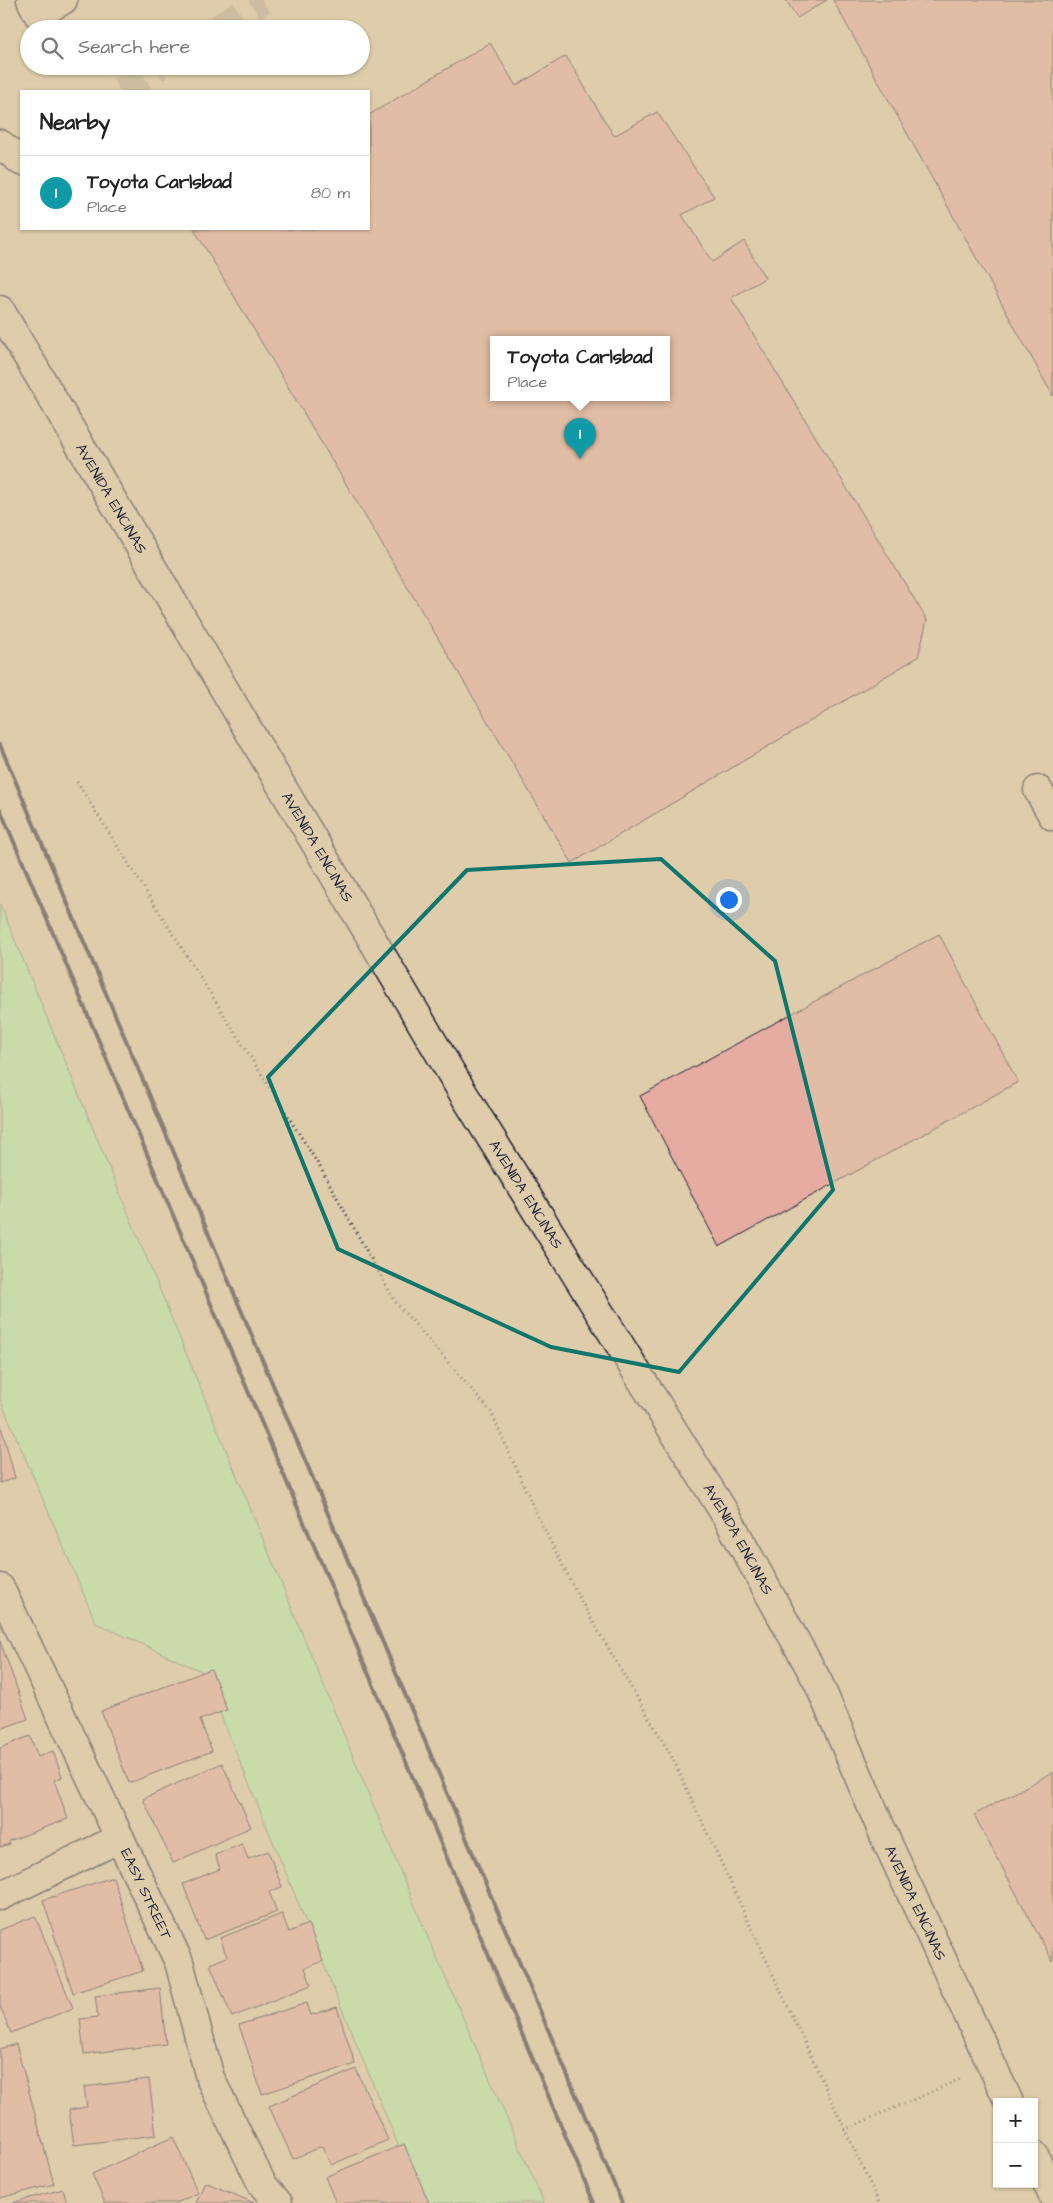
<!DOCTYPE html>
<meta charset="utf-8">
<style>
body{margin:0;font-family:"Architects Daughter",sans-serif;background:#f6f6f6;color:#222}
.controls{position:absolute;right:15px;bottom:15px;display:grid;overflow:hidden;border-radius:0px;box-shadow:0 1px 4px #0004}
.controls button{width:45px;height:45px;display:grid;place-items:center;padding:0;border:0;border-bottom:1px solid #e0e0e0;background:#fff;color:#222;font:25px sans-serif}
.you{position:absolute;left:728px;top:899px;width:18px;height:18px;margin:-12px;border:4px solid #fff;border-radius:50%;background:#1a73e8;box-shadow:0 0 0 8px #1a73e833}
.badge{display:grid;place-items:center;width:32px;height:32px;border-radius:50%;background:#d1495b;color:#fff;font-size:16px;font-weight:700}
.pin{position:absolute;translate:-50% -41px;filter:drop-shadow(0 1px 2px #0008)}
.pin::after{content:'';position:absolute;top:26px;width:18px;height:15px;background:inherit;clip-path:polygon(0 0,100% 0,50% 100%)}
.popup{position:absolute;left:490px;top:336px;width:180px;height:65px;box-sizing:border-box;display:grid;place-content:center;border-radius:0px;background:#fff;filter:drop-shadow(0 1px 4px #0005);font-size:16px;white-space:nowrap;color:#767676}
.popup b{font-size:19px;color:#222}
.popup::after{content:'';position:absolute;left:50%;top:100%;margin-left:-10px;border:10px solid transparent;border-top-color:#fff}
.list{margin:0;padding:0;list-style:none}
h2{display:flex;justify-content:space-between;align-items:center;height:65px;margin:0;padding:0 20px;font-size:21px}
h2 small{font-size:16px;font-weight:400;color:#767676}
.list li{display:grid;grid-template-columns:32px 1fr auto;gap:15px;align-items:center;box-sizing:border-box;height:75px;padding:0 20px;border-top:1px solid #e0e0e0}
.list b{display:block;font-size:19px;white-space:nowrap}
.list p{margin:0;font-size:16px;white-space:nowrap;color:#767676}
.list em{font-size:16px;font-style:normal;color:#767676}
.icon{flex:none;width:28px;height:28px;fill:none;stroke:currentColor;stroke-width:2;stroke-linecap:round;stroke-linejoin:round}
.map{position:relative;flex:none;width:1053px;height:2203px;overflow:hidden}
.search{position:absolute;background:#fff;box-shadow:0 1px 4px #0004;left:20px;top:20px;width:350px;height:55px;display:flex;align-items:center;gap:12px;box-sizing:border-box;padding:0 18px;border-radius:28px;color:#767676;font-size:19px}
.panel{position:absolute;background:#fff;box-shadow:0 1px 4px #0004;left:20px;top:90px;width:350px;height:140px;border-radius:0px}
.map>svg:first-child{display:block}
</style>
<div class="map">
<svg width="1053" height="2203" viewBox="0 0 1053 2203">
<rect width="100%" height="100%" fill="#deccaa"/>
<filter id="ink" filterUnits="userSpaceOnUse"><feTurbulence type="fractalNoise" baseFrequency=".02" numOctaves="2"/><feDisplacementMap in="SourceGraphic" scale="10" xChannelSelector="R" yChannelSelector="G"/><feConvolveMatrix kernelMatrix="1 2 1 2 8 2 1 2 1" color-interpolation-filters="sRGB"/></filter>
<g filter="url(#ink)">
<!-- green -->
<path fill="#b0eaae" stroke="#698674" d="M 0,904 L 429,1940 L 544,2203 L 422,2203 L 203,1672 L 96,1623 L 0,1399 Z"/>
<!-- building -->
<path fill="#e6aca1" stroke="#22223b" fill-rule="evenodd" d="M 786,0 L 827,0 L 797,18 Z
M 833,0 L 1051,0 L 1053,2 L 1053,396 Z
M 490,43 L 516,86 L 566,56 L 614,136 L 657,112 L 714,197 L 682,215 L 712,262 L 744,241 L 765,278 L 731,298 L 927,620 L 918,657 L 572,863 L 194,229 L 369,229 L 369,115 ZM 494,340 L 666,340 L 666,398 L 494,398 Z
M 939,934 L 1018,1082 L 719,1247 L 640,1096 Z
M 0,1422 L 15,1478 L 0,1483 Z
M 0,1641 L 28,1719 L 0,1729 Z
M 211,1669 L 227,1710 L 200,1720 L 212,1751 L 129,1783 L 101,1711 Z
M 30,1736 L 38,1757 L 53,1751 L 62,1777 L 54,1780 L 68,1819 L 9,1841 L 10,1844 L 0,1847 L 0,1748 Z
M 222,1763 L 251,1827 L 173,1863 L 143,1799 Z
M 1053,1772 L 1053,1962 L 974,1815 Z
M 242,1844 L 248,1859 L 268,1851 L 282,1887 L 269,1892 L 277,1912 L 204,1940 L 183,1884 L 220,1869 L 215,1855 Z
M 113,1877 L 143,1971 L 73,1993 L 43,1900 Z
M 282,1914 L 289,1932 L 308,1924 L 323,1961 L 305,1968 L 311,1985 L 232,2017 L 210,1964 L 227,1957 L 220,1938 Z
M 35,1916 L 73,2008 L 11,2033 L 0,2006 L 0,1930 Z
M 160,1988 L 166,2044 L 84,2054 L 80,2019 L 98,2017 L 95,1996 Z
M 307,2003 L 311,2015 L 337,2007 L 355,2064 L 262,2094 L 239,2025 Z
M 16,2044 L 54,2184 L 0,2198 L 0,2049 Z
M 356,2069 L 388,2140 L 331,2165 L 322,2146 L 293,2159 L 269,2106 Z
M 149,2079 L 156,2135 L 74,2145 L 69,2110 L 87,2107 L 84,2087 Z
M 173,2137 L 198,2193 L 176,2203 L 105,2203 L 92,2174 Z
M 404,2144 L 429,2203 L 336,2203 L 325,2177 Z
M 205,2182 L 254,2203 L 196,2203 Z
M 63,2189 L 67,2203 L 11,2203 Z"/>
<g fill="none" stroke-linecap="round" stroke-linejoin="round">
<!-- minor-tunnel -->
<path stroke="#b8aa94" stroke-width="28" stroke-dasharray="28 14" stroke-linecap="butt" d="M 217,29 L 262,0
M 120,91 L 159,66"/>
<!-- minor casing -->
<g stroke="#22223b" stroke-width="31">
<g id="minor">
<path d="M 31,0 L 38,14 L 63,0"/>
<path d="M 0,144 L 21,161"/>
<path id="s1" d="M 0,310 L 463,1093 L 727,1517 L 818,1682 L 887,1842 L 1009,2102"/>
<path d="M 1038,790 L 1053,816"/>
<path id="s2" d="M 0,1588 L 179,1962 L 210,2078 L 262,2184 L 278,2203"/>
<path d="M 0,1896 L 120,1838"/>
<path d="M 1034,2155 L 1053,2196"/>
</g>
</g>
<!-- path -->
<path stroke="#22223b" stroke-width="3" stroke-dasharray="1 4" stroke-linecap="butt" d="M 77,782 L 320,1167 L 394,1300 L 491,1412 L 538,1517 L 582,1603 L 673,1759 L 879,2203
M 844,2130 L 963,2078"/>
<!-- minor -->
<use href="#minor" stroke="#deccaa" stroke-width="28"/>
<!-- rail -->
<path stroke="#22223b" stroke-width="4" d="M 0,745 L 622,2203
M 0,809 L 594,2203"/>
</g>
</g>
<!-- marked area -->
<path d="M0 0H1053V2203H0ZM 661,859 L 775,961 L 833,1190 L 679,1372 L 551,1347 L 338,1249 L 268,1077 L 467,870 Z" fill="#deccaa" fill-opacity=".55" fill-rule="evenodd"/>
<path fill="none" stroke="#0f766e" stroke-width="4" stroke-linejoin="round" d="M 661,859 L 775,961 L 833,1190 L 679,1372 L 551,1347 L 338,1249 L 268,1077 L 467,870 Z"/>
<g text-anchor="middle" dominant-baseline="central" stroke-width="4.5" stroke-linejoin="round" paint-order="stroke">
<!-- street labels -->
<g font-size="15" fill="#22223b" stroke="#deccaa">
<text stroke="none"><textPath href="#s1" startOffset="219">AVENIDA ENCINAS</textPath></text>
<text stroke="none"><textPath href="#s1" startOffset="624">AVENIDA ENCINAS</textPath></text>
<text stroke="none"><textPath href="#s1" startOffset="1029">AVENIDA ENCINAS</textPath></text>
<text stroke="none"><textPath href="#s1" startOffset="1434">AVENIDA ENCINAS</textPath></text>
<text stroke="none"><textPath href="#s2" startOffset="339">EASY STREET</textPath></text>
<text stroke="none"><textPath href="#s1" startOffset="1839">AVENIDA ENCINAS</textPath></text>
</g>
</g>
</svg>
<div class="controls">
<button>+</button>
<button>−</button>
</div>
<div class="you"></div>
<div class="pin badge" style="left:580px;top:459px;background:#0f9aa8">1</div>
<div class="popup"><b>Toyota Carlsbad</b>Place</div>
<div class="search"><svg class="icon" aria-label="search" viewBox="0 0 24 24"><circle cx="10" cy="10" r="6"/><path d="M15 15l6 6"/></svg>Search here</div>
<section class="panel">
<h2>Nearby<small></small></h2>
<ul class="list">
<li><span class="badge" style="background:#0f9aa8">1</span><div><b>Toyota Carlsbad</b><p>Place</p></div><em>80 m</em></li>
</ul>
</section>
</div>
